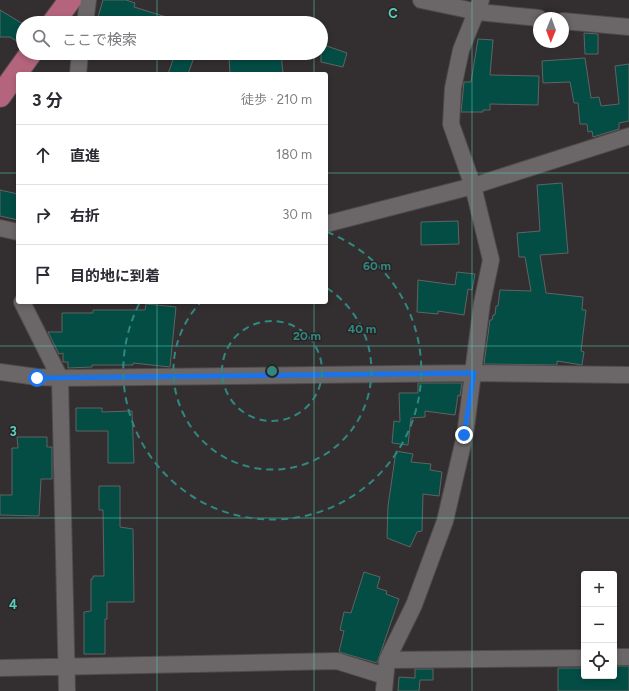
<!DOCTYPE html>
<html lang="ja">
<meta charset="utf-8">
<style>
body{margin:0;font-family:Figtree,"Noto Sans JP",sans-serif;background:#f2f2f3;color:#2b2b33}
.controls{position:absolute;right:12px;bottom:12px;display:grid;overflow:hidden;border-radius:4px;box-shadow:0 2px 6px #0003}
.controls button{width:36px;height:36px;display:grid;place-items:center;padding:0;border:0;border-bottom:1px solid #e1e1e2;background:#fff;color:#2b2b33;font:20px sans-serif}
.compass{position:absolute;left:533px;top:12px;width:36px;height:36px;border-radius:50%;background:#fff;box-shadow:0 2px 6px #0003;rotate:181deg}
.stop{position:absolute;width:12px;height:12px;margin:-9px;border:3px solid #1a73e8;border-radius:50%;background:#fff}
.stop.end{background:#1a73e8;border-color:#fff;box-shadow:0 1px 4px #0008}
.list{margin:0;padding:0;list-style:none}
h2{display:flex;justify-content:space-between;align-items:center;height:52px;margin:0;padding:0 16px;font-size:17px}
h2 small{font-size:13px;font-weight:400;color:#7c7c81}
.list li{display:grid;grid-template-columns:26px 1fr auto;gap:12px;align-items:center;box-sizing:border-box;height:60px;padding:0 16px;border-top:1px solid #e1e1e2}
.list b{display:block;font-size:15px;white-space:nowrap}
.list em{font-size:13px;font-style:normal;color:#7c7c81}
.icon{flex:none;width:22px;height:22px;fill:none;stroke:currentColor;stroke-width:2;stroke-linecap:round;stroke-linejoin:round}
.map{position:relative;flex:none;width:629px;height:691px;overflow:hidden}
.search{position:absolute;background:#fff;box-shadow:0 2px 6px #0003;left:16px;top:16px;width:312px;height:44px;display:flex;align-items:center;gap:10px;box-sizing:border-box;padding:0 14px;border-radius:22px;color:#7c7c81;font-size:15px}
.panel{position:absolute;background:#fff;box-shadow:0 2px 6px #0003;left:16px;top:72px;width:312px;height:232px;border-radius:4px}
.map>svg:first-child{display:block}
</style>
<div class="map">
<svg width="629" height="691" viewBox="0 0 629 691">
<rect width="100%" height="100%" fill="#332f30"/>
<!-- building -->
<path fill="#034d45" stroke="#5f6463" d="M 103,0 L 126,0 L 135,3 L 134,7 L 176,20 L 175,23 L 114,23 L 98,17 Z
M 0,10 L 23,24 L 23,32 L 17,41 L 10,37 L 0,37 Z
M 584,33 L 598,34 L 598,54 L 585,54 Z
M 478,39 L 493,40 L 490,75 L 539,76 L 538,105 L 490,104 L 490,110 L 483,110 L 483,112 L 461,112 L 464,82 L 471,82 Z
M 321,44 L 347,53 L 343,67 L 321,62 Z
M 281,53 L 283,74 L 230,74 L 229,57 Z
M 175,54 L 193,60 L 188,74 L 168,74 Z
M 585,58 L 591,98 L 599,97 L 601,106 L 619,104 L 615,66 L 629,64 L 629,121 L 619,123 L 619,129 L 593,137 L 592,131 L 588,132 L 587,124 L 580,124 L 578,103 L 574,103 L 570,82 L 543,83 L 542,61 Z
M 562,183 L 568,253 L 540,255 L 546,293 L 583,297 L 582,310 L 586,310 L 581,351 L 584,352 L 582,365 L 557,361 L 557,365 L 484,364 L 490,320 L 492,320 L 493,315 L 495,315 L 496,306 L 498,306 L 500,290 L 531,291 L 525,257 L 519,257 L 517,233 L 540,231 L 537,185 Z
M 0,190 L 18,194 L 18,220 L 0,216 Z
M 458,221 L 459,244 L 421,245 L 421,222 Z
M 457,272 L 475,274 L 472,290 L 468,289 L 464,315 L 438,311 L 438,314 L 417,312 L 418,280 L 455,285 Z
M 146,304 L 176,307 L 170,367 L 133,363 L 133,365 L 92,365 L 92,367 L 68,368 L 68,362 L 63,362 L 63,353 L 59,354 L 48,332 L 62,332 L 62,313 L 93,313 L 93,310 L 145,310 Z
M 418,383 L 462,383 L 460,396 L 458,395 L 455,415 L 425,411 L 425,417 L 411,418 L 408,445 L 392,443 L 394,421 L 400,422 L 399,393 L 418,393 Z
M 76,408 L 102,408 L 102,412 L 132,411 L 134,463 L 108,463 L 108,431 L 76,431 Z
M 17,437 L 47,437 L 47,447 L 52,447 L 52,479 L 41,479 L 39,516 L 0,515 L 0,495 L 12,495 L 12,448 L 18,448 Z
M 396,451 L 413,454 L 411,462 L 431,464 L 430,470 L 442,472 L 439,496 L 423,494 L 422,531 L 417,532 L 410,547 L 387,538 L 388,506 Z
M 99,486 L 120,486 L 120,527 L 133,529 L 134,602 L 107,602 L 107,619 L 105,619 L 105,654 L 84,654 L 84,612 L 91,611 L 91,579 L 93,579 L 93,576 L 104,576 L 103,510 L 99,510 Z
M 364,572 L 380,577 L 377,588 L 387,591 L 386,594 L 399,599 L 377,663 L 339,652 L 344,631 L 340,630 L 344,612 L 351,613 Z
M 614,666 L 629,666 L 629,691 L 558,691 L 558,668 L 584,668 L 584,676 L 614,676 Z
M 415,669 L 433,669 L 433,680 L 420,680 L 419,691 L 398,691 L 399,677 L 415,678 Z"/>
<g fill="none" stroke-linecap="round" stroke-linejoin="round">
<!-- street casing -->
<g stroke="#4e4a4b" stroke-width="18">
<path id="street" d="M 421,0 L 478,12 L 539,18
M 563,21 L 629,27
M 85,23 L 88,0
M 78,74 L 80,53
M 326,224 L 473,186 L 629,136
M 0,228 L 18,232
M 22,302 L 60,378 L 67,691
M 0,372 L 37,377 L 60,378 L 473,373 L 629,375
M 614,657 L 629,657
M 387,660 L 584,658
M 0,668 L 337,661 L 385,676
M 384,691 L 387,660 L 414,605 L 445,521 L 465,435 L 482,303 L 491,260 L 473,186 L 451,124 L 453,88 L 461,50 L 481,0"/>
</g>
<!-- primary casing -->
<g stroke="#4e4a4b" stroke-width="24">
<path id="primary" d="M 53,23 L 70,0
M 0,96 L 31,53"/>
</g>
<!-- street -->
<use href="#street" stroke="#6b6768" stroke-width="16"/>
<!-- primary -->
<use href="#primary" stroke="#b4657d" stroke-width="22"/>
</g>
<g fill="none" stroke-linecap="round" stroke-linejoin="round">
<!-- route -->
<path stroke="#1a73e8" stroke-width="5" d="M 37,378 L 474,373 L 464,435"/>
</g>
<!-- grid -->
<path fill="none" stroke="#5acebc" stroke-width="1" stroke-opacity="0.55" d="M 157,0 L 157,23M 314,0 L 314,23M 472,0 L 472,691M 157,53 L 157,74M 314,53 L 314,74M 0,173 L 18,173M 326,173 L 629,173M 157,302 L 157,691M 314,302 L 314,691M 0,346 L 629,346M 0,518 L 629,518"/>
<!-- distance rings -->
<g fill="none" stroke="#318881" stroke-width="2" stroke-dasharray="7 5">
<circle cx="272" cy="371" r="50"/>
<path d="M327 288A99 99 0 1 1 201 302"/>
<path d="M327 232A149 149 0 1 1 140 302"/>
</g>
<g font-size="13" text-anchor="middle" font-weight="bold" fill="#5acebc" stroke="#292526" stroke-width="3" stroke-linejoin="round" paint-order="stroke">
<text x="393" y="18">C</text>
<text x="13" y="436">3</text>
<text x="13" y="609">4</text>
</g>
<circle cx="272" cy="371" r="6" fill="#318881" stroke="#292526" stroke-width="2"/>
<g font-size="12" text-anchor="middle" font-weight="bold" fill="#318881" stroke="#292526" stroke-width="3" stroke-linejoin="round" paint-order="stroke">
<text x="377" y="270">60 m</text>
<text x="362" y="333">40 m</text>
<text x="307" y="340">20 m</text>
</g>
</svg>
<div class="controls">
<button>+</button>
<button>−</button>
<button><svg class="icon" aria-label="locate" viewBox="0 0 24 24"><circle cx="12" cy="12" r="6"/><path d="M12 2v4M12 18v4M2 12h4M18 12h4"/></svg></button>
</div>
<svg class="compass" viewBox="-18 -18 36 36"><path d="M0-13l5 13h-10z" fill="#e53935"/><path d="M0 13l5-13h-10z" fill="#7c7c81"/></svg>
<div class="stop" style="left:37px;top:378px"></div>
<div class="stop end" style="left:464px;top:435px"></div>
<div class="search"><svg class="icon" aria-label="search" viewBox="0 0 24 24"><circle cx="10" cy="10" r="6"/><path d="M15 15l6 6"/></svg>ここで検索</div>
<section class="panel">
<h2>3 分<small>徒歩 · 210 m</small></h2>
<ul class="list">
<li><svg class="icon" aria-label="ahead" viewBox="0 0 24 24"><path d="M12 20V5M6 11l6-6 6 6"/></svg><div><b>直進</b></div><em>180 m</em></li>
<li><svg class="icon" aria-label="right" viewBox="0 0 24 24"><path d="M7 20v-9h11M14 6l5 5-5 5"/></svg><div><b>右折</b></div><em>30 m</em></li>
<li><svg class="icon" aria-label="arrive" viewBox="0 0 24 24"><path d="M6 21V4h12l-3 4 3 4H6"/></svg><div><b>目的地に到着</b></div></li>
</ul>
</section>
</div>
